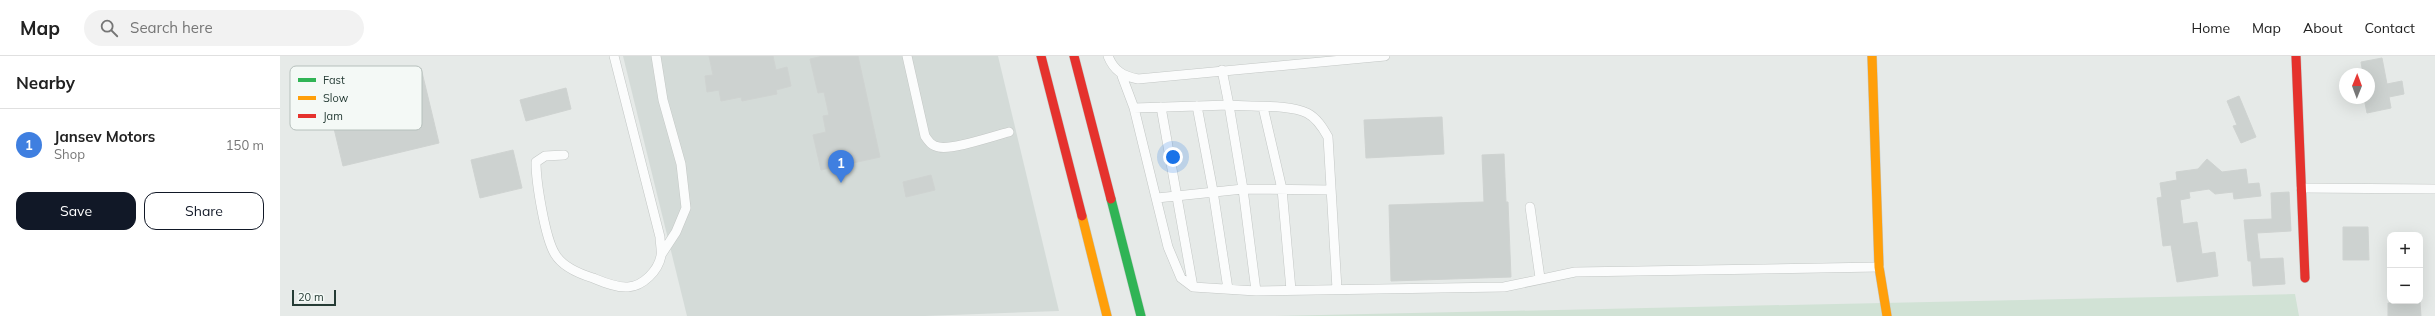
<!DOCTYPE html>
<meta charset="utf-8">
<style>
body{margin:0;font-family:Mulish,sans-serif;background:#f2f2f2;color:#222}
.controls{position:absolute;right:12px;bottom:12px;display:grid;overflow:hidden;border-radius:8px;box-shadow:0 4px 16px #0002}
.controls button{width:36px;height:36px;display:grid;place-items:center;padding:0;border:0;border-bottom:1px solid #e0e0e0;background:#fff;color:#222;font:20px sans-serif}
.compass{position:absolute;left:2059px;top:12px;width:36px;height:36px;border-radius:50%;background:#fff;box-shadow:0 4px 16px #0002;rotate:1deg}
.scale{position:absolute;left:12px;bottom:10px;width:44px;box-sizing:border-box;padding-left:4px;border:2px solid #253c35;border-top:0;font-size:11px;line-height:14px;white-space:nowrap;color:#253c35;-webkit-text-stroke:3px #f4f9f6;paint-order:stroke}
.you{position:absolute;left:893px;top:101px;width:14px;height:14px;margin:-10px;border:3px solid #fff;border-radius:50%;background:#1a73e8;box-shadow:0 0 0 6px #1a73e833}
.badge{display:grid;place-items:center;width:26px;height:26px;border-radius:50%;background:#111827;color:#fff;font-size:13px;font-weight:700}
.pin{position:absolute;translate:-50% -33px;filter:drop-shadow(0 1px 2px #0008)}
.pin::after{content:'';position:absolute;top:21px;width:14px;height:12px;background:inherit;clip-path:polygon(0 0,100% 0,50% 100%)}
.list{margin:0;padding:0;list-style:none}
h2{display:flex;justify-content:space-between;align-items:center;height:52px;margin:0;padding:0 16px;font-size:17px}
h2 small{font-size:13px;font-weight:400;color:#767676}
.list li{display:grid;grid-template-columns:26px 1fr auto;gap:12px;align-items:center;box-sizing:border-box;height:72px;padding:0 16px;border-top:1px solid #e0e0e0}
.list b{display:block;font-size:15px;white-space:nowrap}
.list p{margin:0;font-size:13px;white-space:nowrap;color:#767676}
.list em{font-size:13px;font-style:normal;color:#767676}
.actions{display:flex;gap:8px;padding:12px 16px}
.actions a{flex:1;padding:9px 0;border:1px solid #111827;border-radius:12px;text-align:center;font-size:14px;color:#111827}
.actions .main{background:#111827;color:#fff}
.icon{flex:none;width:22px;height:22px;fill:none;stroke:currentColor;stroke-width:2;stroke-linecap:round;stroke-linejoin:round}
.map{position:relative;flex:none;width:2155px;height:260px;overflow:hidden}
header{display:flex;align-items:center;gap:24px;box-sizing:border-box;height:56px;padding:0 20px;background:#fff;border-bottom:1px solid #e0e0e0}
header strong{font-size:19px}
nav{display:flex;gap:22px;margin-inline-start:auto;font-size:14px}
.search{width:280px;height:36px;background:#f2f2f2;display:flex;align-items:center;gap:10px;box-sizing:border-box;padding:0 14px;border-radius:22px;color:#767676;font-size:15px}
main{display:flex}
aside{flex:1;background:#fff}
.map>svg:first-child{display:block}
</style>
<header>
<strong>Map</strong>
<div class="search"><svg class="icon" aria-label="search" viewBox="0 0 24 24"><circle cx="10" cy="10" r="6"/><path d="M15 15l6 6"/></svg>Search here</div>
<nav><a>Home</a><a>Map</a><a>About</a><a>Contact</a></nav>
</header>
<main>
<aside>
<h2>Nearby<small></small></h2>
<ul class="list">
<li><span class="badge" style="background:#3f7fe0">1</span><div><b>Jansev Motors</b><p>Shop</p></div><em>150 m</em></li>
</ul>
<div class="actions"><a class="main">Save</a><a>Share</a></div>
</aside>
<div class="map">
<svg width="2155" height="260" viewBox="0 0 2155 260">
<rect width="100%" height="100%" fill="#e6eae8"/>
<!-- built -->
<path fill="#d4dbd8" d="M 343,0 L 718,0 L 779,255 L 645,260 L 407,260 Z"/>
<!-- green -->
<path fill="#d1e2d5" d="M 2015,238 L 2019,260 L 995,260 Z"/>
<!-- building -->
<path fill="#cdd2d0" stroke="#cfd3d1" d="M 429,0 L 493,0 L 496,14 L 507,11 L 511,30 L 496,34 L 497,38 L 462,45 L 461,41 L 441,45 L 439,34 L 427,36 L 425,20 L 433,19 Z
M 543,0 L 578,0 L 600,101 L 541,114 L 533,79 L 546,76 L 543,60 L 549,59 L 544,36 L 538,37 L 530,3 Z
M 2102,2 L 2107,28 L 2122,25 L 2124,38 L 2109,41 L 2111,52 L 2087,57 L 2084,42 L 2089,42 L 2089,18 L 2083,18 L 2081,6 Z
M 141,12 L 159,87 L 63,110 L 46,39 L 61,35 L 60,31 Z
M 286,32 L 291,53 L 246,65 L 240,44 Z
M 1959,40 L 1976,81 L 1961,87 L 1953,70 L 1957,69 L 1947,45 Z
M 1162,61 L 1164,98 L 1086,102 L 1084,64 Z
M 233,94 L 242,132 L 200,142 L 191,104 Z
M 1224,98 L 1226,146 L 1228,146 L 1231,221 L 1111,225 L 1109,149 L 1204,146 L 1202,99 Z
M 1927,103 L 1942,116 L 1966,113 L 1968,128 L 1979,127 L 1981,140 L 1954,143 L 1953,136 L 1935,138 L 1929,133 L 1909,136 L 1910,142 L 1900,144 L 1903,168 L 1917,166 L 1922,198 L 1935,196 L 1938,220 L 1897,226 L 1891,189 L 1883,190 L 1877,142 L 1882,141 L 1880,127 L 1897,124 L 1896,116 L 1918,113 Z
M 651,119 L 655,134 L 626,141 L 623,126 Z
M 2009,136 L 2011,175 L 1977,177 L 1980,203 L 2003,202 L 2005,228 L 1973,230 L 1971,205 L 1968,205 L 1964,164 L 1992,163 L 1991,137 Z
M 2063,171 L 2088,171 L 2089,204 L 2063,204 Z
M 2140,246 L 2141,260 L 2108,260 L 2108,247 Z"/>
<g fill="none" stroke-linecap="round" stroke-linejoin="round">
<!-- lane casing -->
<g stroke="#c3c7c5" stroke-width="10">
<path id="lane" d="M 376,0 L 383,44 L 401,108 L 406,152 L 396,176 L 381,199
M 627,0 L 645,80 C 649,86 652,90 659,91 C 673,94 713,80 729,76
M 828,0 C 834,15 843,20 858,23 L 1105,0
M 942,14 L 949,49 C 970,51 1009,48 1027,57 C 1037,62 1043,72 1048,81 L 1057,233
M 842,20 L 854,52 L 949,49 L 963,133 L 976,235
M 917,50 L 933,135 L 948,233
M 881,51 L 913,231
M 983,51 L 1002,133 L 1011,234
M 854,52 L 888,191 L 901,222 L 913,231 L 976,235 L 1224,231 L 1295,216 L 1599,211
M 284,99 L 265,100 L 256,106 C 256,126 265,182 275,198 C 282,210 300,218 313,222 C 323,226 337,232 348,231 C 363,230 378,215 381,200 C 382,194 380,187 380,181 L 334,0
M 2021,132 L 2155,133
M 877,142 L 963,133 L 1051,134
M 1250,151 L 1260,222"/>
</g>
<!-- fast casing -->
<g stroke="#c2c8c5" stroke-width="10">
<path id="fast" d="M 831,143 L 861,260"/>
</g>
<!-- slow casing -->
<g stroke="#c2c8c5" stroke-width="10">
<path id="slow" d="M 1592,0 L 1599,211 L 1607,260
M 802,160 L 827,260"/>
</g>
<!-- jam casing -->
<g stroke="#c2c8c5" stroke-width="10">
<path id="jam" d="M 761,0 L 802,160
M 794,0 L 831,143
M 2016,0 L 2025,222"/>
</g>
<!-- lane -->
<use href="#lane" stroke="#fbfcfc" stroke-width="9"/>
<!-- fast -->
<use href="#fast" stroke="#30b455" stroke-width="9"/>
<!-- slow -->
<use href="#slow" stroke="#ff9f0a" stroke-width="9"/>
<!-- jam -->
<use href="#jam" stroke="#e5322d" stroke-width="9"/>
</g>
<!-- legend -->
<rect x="10" y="10" width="132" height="64" rx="6" fill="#f4f9f6" stroke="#b6c0bc" stroke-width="1"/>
<rect x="18" y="22" width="18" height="4" fill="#30b455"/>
<rect x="18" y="40" width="18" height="4" fill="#ff9f0a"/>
<rect x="18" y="58" width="18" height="4" fill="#e5322d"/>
<g font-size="11" fill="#253c35">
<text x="43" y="28">Fast</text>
<text x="43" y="46">Slow</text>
<text x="43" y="64">Jam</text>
</g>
</svg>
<div class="controls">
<button>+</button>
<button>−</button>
</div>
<svg class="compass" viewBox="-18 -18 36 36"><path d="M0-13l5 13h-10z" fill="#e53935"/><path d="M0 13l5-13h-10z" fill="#767676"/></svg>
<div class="scale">20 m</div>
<div class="you"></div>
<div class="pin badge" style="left:561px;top:127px;background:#3f7fe0">1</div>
</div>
</main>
